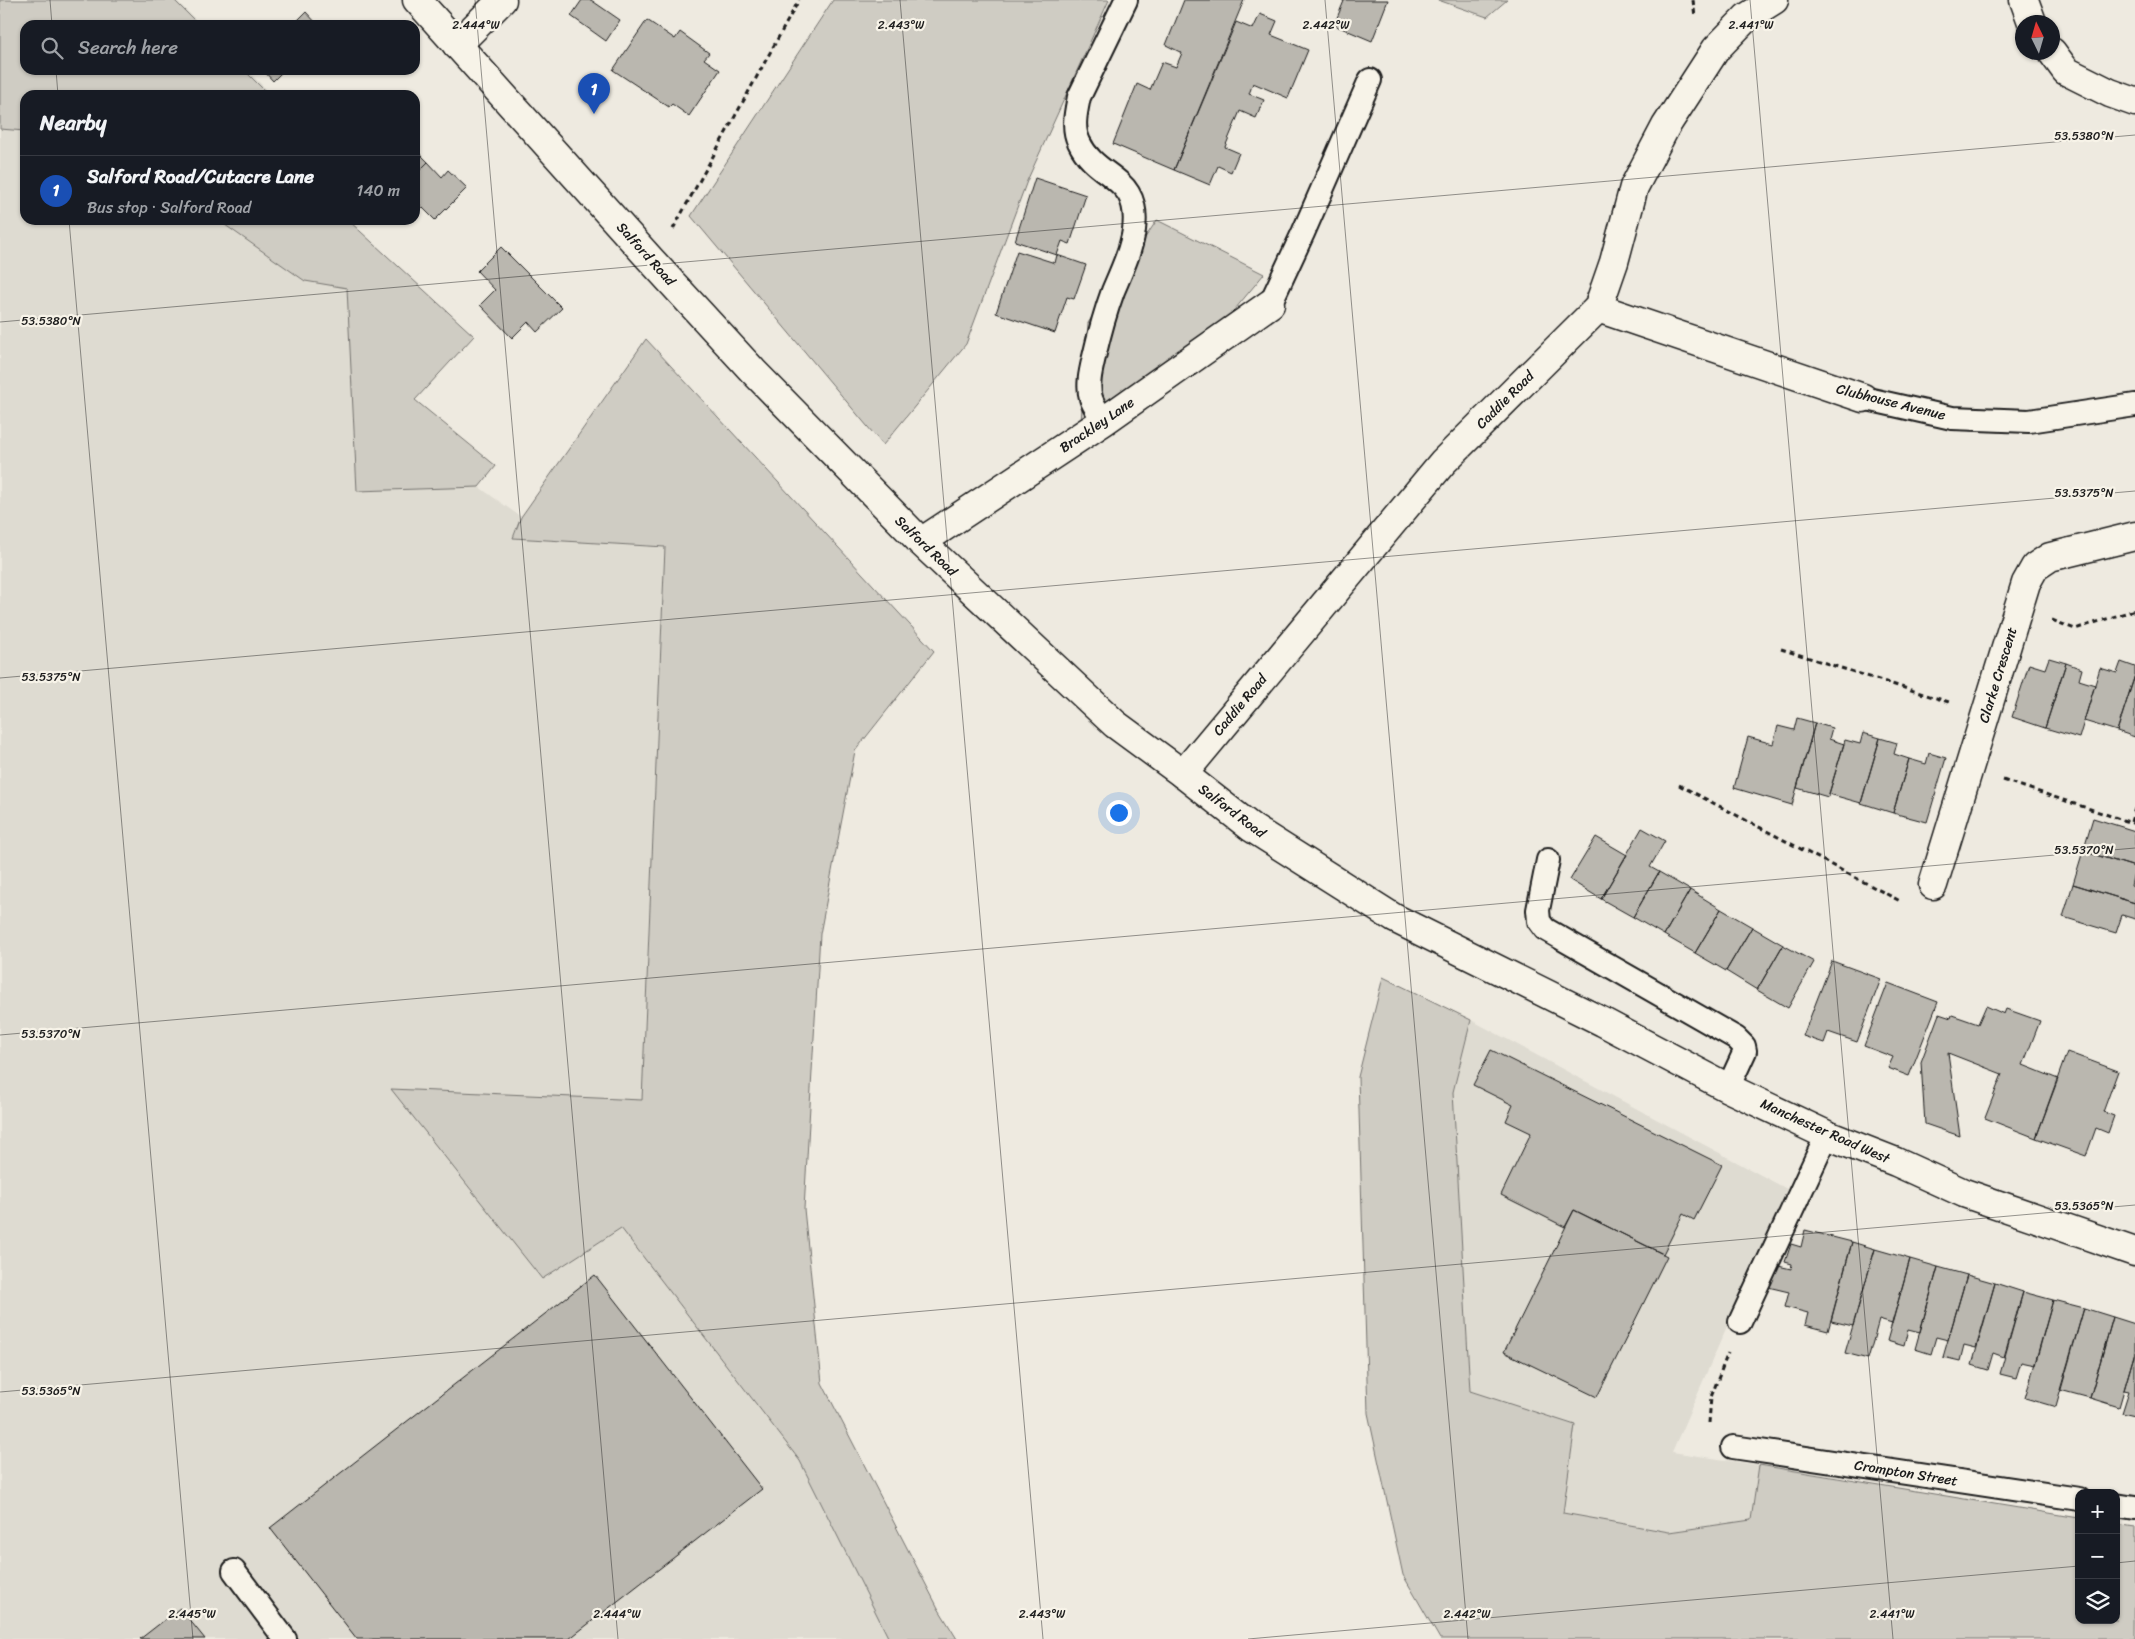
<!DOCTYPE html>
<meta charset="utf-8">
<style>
body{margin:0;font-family:Sriracha,sans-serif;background:#242831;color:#f1f3f6}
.controls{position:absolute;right:15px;bottom:15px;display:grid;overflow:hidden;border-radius:10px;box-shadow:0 1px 4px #0004}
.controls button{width:45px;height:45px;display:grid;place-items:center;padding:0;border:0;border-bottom:1px solid #363941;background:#171b24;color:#f1f3f6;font:25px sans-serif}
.compass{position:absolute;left:2015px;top:15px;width:45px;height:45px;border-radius:50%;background:#171b24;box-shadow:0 1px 4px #0004;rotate:355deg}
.you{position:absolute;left:1118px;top:812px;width:18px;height:18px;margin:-12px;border:4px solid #fff;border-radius:50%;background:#1a73e8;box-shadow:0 0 0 8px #1a73e833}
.badge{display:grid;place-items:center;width:32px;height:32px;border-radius:50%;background:#8c9099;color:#fff;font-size:16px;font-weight:700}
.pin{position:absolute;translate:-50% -41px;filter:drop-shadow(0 1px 2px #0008)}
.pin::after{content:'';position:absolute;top:26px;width:18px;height:15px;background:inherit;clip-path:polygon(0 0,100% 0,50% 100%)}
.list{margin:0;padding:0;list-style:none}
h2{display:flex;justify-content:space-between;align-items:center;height:65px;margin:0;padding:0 20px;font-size:21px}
h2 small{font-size:16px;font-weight:400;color:#9ea1a6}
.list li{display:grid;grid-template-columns:32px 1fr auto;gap:15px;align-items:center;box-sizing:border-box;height:70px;padding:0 20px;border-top:1px solid #363941}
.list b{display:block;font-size:19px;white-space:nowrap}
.list p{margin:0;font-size:16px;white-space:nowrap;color:#9ea1a6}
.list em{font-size:16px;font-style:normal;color:#9ea1a6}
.icon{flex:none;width:28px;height:28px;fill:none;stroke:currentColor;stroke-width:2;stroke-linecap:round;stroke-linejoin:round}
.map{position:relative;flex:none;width:2135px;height:1639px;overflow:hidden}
.search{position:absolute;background:#171b24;box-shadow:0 1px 4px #0004;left:20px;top:20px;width:400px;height:55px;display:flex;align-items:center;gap:12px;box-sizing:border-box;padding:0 18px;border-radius:15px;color:#9ea1a6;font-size:19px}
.panel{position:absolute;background:#171b24;box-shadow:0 1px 4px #0004;left:20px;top:90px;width:400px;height:135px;border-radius:15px}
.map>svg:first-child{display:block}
</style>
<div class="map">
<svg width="2135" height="1639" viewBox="0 0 2135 1639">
<rect width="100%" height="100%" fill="#eeeae0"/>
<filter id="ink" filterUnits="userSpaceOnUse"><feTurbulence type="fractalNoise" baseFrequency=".02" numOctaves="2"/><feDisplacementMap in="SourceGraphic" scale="10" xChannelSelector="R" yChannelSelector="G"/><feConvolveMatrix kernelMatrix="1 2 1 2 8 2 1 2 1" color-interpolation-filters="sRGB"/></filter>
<g filter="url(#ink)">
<!-- built -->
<path fill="#dedbd1" d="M 0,0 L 176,0 L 201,25 L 25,25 L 25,70 L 247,70 L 272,95 L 25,95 L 25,220 L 348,220 L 474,336 L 415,400 L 496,466 L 479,487 L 521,517 L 513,538 L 665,547 L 642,1101 L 392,1090 L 621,1227 L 800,1461 L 889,1639 L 0,1639 Z
M 1471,1020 L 1787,1189 L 1672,1452 L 1759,1465 L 1751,1520 L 1669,1532 L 1563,1513 L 1575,1425 L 1470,1391 L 1453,1092 Z"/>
<!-- green -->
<path fill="#cfccc3" stroke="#767470" d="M 0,0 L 174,0 L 199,25 L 25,25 L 25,70 L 244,70 L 269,95 L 25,95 L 25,131 L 0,129 Z
M 833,0 L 1109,0 L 1027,181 L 966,344 L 883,445 L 691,216 Z
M 1438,0 L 1507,0 L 1487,17 Z
M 218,220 L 348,220 L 474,336 L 415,400 L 496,466 L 479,487 L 357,491 L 347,288 L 305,281 Z
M 1157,220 L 1264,274 L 1221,326 L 1081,422 L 1088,323 Z
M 646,339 L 934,651 L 855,751 L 820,934 L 804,1209 L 822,1383 L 938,1608 L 957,1639 L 889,1639 L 800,1461 L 621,1228 L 542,1279 L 391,1089 L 642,1100 L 665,547 L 513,538 L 521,517 Z
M 1383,977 L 1471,1020 L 1453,1092 L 1470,1391 L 1575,1425 L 1563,1513 L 1669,1532 L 1751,1520 L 1759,1465 L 2079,1518 L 2079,1620 L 2116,1620 L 2116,1524 L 2135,1527 L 2134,1639 L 1440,1639 L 1403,1575 L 1368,1413 L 1358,1077 Z"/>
<!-- building -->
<path fill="#bab7af" stroke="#1c1c1c" d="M 582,0 L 591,0 L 620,20 L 606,41 L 571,16 Z
M 1184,0 L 1244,0 L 1174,170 L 1113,144 L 1137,84 L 1150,90 L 1162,62 L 1176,67 L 1182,53 L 1166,45 Z
M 1342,0 L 1388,0 L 1372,41 L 1334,25 L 1344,1 Z
M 306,12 L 318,25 L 293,25 Z
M 1260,14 L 1277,21 L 1271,35 L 1308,50 L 1288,98 L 1253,83 L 1249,94 L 1264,100 L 1256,118 L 1240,111 L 1225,147 L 1239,153 L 1231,172 L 1218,166 L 1210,185 L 1174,170 L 1236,22 L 1253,29 Z
M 647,20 L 675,39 L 680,32 L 709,53 L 704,59 L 720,70 L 689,116 L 672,104 L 669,107 L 613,70 Z
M 263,70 L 284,70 L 273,81 Z
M 415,149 L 428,162 L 415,175 Z
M 428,162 L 442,177 L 448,170 L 467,188 L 435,220 L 420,205 L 415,210 L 415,175 Z
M 1035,178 L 1086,195 L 1070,244 L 1062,241 L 1057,255 L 1015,241 Z
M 501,247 L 562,308 L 537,332 L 528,322 L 512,338 L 480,305 L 495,290 L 477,271 Z
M 1017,251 L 1055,263 L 1057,255 L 1086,265 L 1074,299 L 1067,297 L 1055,333 L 996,313 Z
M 2049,658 L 2066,663 L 2045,728 L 2012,717 L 2029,664 L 2045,669 Z
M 2121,662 L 2135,667 L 2135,675 L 2117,731 L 2084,721 L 2100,668 L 2117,673 Z
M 2066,663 L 2082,669 L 2079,680 L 2095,685 L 2079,738 L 2045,728 Z
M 2135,675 L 2135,737 L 2117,731 Z
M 1797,718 L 1815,723 L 1792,805 L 1734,788 L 1748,737 L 1773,744 L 1778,726 L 1794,730 Z
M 1815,723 L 1832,728 L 1829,739 L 1844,744 L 1828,797 L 1797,788 Z
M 1863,733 L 1880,738 L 1861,803 L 1829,794 L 1845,740 L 1860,744 Z
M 1880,738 L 1897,743 L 1894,754 L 1909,759 L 1893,813 L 1861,803 Z
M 1929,753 L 1946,758 L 1927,822 L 1893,813 L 1909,759 L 1926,764 Z
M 2093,818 L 2135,831 L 2135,867 L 2083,851 Z
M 1642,828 L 1665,841 L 1650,867 L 1659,872 L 1633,917 L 1601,899 Z
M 1596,837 L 1627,855 L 1601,899 L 1570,880 Z
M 2083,851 L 2135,867 L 2131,886 L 2135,887 L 2135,903 L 2073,884 Z
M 1659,872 L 1690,890 L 1664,935 L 1633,917 Z
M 2073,884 L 2135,903 L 2135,919 L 2122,915 L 2116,933 L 2063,917 Z
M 1690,890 L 1721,909 L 1695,953 L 1664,935 Z
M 1721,909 L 1752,927 L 1726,971 L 1695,953 Z
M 1752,927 L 1783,945 L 1757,990 L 1726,971 Z
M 1783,945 L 1814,962 L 1788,1008 L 1757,990 Z
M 1832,961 L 1881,979 L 1857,1042 L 1828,1032 L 1824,1043 L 1803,1036 Z
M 1888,983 L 1938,1002 L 1909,1076 L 1888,1068 L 1893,1057 L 1864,1046 Z
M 1986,1006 L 2004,1014 L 2006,1009 L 2040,1021 L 2023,1065 L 2058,1079 L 2036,1138 L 1985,1118 L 2002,1074 L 1948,1053 L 1960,1136 L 1925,1124 L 1921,1062 L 1939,1014 L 1951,1018 L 1952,1015 L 1978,1024 Z
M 1491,1050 L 1722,1165 L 1694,1220 L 1683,1214 L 1663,1254 L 1574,1210 L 1565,1227 L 1501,1195 L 1531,1133 L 1506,1121 L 1513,1105 L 1473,1085 Z
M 2067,1052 L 2118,1071 L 2103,1112 L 2114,1116 L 2108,1133 L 2096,1128 L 2086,1156 L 2036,1138 Z
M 1574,1210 L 1667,1256 L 1597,1397 L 1504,1352 Z
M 1805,1230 L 1852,1242 L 1828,1331 L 1805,1325 L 1808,1313 L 1785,1307 L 1789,1292 L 1768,1287 L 1774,1265 L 1791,1269 L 1792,1264 L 1785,1262 L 1791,1244 L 1801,1247 Z
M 1852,1242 L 1875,1249 L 1853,1326 L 1831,1321 Z
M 1875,1249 L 1910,1259 L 1892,1324 L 1879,1320 L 1868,1359 L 1845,1353 Z
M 1910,1259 L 1938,1267 L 1920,1332 L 1908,1329 L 1904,1346 L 1887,1341 Z
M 1938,1267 L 1967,1275 L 1948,1340 L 1936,1337 L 1931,1354 L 1915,1349 Z
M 595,1275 L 762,1489 L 569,1639 L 357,1639 L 270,1528 Z
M 1967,1275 L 1995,1283 L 1976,1348 L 1964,1345 L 1960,1361 L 1943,1357 Z
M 1995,1283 L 2023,1292 L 2004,1357 L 1993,1353 L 1988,1370 L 1972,1365 Z
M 2023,1292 L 2053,1300 L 2035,1365 L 2021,1362 L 2016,1378 L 2000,1374 Z
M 2053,1300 L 2084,1308 L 2056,1407 L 2025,1398 Z
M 2084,1308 L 2113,1317 L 2090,1398 L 2060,1390 Z
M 2113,1317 L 2135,1324 L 2135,1352 L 2119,1407 L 2090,1398 Z
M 2135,1352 L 2135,1416 L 2122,1413 L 2129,1391 L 2124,1390 Z
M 180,1608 L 205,1639 L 140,1639 Z"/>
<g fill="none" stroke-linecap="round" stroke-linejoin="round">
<!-- lane casing -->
<g stroke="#1c1c1c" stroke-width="26">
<path id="lane" d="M 1270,304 L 1303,233 L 1370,80
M 1863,398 L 1952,418 L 2029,421 L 2135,405
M 1104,421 C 1100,414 1093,406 1091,398 C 1087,385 1091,370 1094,357 C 1099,335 1105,313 1113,291 C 1121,272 1131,251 1134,230 C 1141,174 1097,181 1079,142 C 1072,128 1076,112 1079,97 L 1126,0
M 1548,860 L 1538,910 L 1539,921 L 1545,929 L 1736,1038 L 1744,1046 L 1745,1051 L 1728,1088
M 1740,1322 L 1827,1135
M 1733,1447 L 2079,1499
M 2116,1505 L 2135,1508
M 234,1571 L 285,1639"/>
</g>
<!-- street casing -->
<g stroke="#1c1c1c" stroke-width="31">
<path id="street" d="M 2024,0 L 2032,22
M 457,45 L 502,0
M 2052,52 L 2066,71 L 2110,93 L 2135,102
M 1598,308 L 1863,398
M 921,542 L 1104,421 L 1270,304
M 1183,774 L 1443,462 L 1598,308 L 1614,262 L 1634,187 L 1666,126 L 1716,49 L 1747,17 L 1774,0
M 1933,885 L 2026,583 L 2035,567 L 2050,557 L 2135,536"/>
</g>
<!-- primary casing -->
<g stroke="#1c1c1c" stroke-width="31">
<path id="primary" d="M 417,0 L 651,260 L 753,371 L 921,542 L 1115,724 L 1183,774 L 1252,828 L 1394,918 L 1603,1022 L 1728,1088 L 1827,1135 L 1896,1162 L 1964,1193 L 2135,1252"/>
</g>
<!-- path -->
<path stroke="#1c1c1c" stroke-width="3" stroke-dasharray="5 4" stroke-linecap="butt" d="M 1693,0 L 1695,17
M 673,229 L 799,0
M 2052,620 L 2075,629 L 2135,610
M 1781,649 L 1952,703
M 2003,780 L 2135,824
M 1679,785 L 1900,901
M 2131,822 L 2135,808
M 1709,1423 L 1711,1397 L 1728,1353"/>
<!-- lane -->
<use href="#lane" stroke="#f7f3e8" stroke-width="22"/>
<!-- street -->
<use href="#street" stroke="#f7f3e8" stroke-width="28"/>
<!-- primary -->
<use href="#primary" stroke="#f7f3e8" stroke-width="28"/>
</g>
</g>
<!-- ticks -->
<path fill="none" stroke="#1c1c1c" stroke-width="1" stroke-opacity="0.45" d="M 50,0 L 52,25M 475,0 L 618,1639M 900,0 L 1043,1639M 1325,0 L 1468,1639M 1750,0 L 1893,1639M 56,70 L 58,95M 69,220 L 193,1639M 0,322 L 2135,135M 0,678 L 2135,491M 0,1035 L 2135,848M 0,1392 L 2135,1205M 2116,1563 L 2135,1561M 1248,1639 L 2079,1566"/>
<g text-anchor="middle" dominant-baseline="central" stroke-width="4.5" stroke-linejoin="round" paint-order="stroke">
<!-- street labels -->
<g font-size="14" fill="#1c1c1c" stroke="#f7f3e8">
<text transform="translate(646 254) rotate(48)">Salford Road</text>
<text transform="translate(1505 400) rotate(-45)">Caddie Road</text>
<text transform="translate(1891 402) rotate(14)">Clubhouse Avenue</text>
<text transform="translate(1097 425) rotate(-34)">Brackley Lane</text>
<text transform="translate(926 546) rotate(44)">Salford Road</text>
<text transform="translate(1998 675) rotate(-73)">Clarke Crescent</text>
<text transform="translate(1240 705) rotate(-50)">Caddie Road</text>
<text transform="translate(1232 811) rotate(37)">Salford Road</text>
<text transform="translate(1825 1131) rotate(24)">Manchester Road West</text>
<text transform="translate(1906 1473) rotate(9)">Crompton Street</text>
</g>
</g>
<g font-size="12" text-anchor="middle" fill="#1c1c1c" stroke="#f7f3e8" stroke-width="4.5" stroke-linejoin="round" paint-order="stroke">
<text x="476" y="29">2.444°W</text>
<text x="901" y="29">2.443°W</text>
<text x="1326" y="29">2.442°W</text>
<text x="1751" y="29">2.441°W</text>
<text x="2084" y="140">53.5380°N</text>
<text x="51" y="325">53.5380°N</text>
<text x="2084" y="497">53.5375°N</text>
<text x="51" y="681">53.5375°N</text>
<text x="2084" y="854">53.5370°N</text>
<text x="51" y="1038">53.5370°N</text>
<text x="2084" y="1210">53.5365°N</text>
<text x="51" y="1395">53.5365°N</text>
<text x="192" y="1618">2.445°W</text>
<text x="617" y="1618">2.444°W</text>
<text x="1042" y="1618">2.443°W</text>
<text x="1467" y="1618">2.442°W</text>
<text x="1892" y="1618">2.441°W</text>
</g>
</svg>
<div class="controls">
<button>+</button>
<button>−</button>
<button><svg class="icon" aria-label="layers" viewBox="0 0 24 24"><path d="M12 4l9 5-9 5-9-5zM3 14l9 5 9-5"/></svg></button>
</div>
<svg class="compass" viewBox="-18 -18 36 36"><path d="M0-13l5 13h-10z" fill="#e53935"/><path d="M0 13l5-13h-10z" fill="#9ea1a6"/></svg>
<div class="you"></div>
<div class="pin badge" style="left:594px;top:114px;background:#1a4fb4">1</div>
<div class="search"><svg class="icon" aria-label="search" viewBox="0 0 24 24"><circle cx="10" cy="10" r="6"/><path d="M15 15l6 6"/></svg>Search here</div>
<section class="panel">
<h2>Nearby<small></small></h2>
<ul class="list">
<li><span class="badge" style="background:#1a4fb4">1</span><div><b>Salford Road/Cutacre Lane</b><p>Bus stop · Salford Road</p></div><em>140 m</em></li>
</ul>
</section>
</div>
